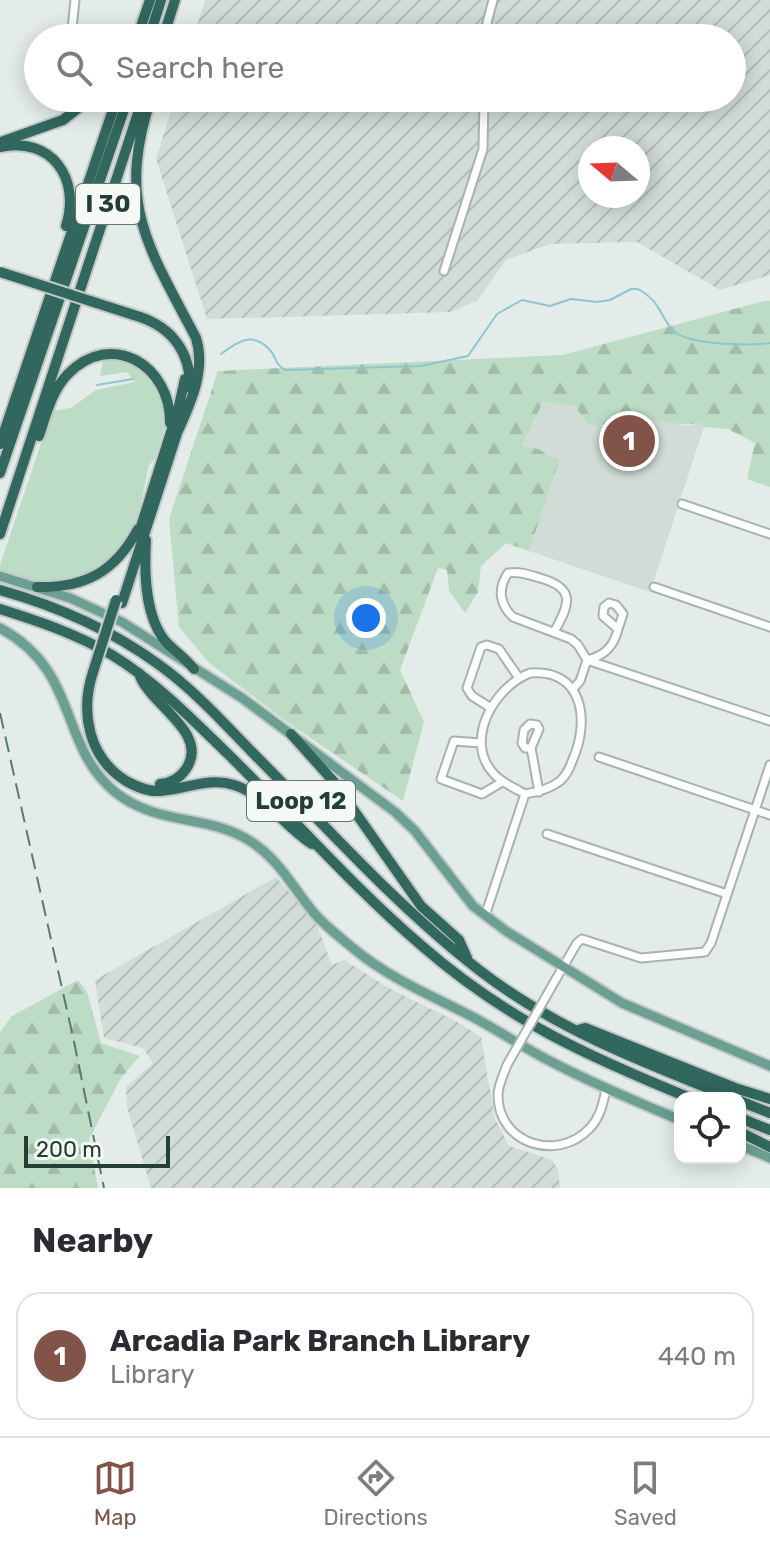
<!DOCTYPE html>
<style>
body{margin:0;font-family:Rubik,sans-serif;background:#f7f7f7;color:#2b2b33}
.controls{position:absolute;right:24px;bottom:24px;display:grid;overflow:hidden;border-radius:16px;box-shadow:0 4px 20px #0003}
.controls button{width:72px;height:72px;display:grid;place-items:center;padding:0;border:0;border-bottom:2px solid #e1e1e2;background:#fff;color:#2b2b33;font:40px sans-serif}
.compass{position:absolute;left:578px;top:136px;width:72px;height:72px;border-radius:50%;background:#fff;box-shadow:0 4px 20px #0003;rotate:289deg}
.scale{position:absolute;left:24px;bottom:20px;width:146px;box-sizing:border-box;padding-left:8px;border:4px solid #243d36;border-top:0;font-size:22px;line-height:28px;white-space:nowrap;color:#243d36;-webkit-text-stroke:6px #f4f9f6;paint-order:stroke}
.you{position:absolute;left:366px;top:618px;width:28px;height:28px;margin:-20px;border:6px solid #fff;border-radius:50%;background:#1a73e8;box-shadow:0 0 0 12px #1a73e833}
.badge{display:grid;place-items:center;width:52px;height:52px;border-radius:50%;background:#815349;color:#fff;font-size:26px;font-weight:700}
.pin{position:absolute;translate:-50% -50%;border:4px solid #fff;box-shadow:0 2px 8px #0006}
.list{margin:0;padding:0;list-style:none}
h2{display:flex;justify-content:space-between;align-items:center;height:104px;margin:0;padding:0 32px;font-size:34px}
h2 small{font-size:26px;font-weight:400;color:#7c7c81}
.list li{display:grid;grid-template-columns:52px 1fr auto;gap:24px;align-items:center;box-sizing:border-box;height:128px;margin:0 16px 16px;padding:0 16px;border:2px solid #e1e1e2;border-radius:24px}
.list b{display:block;font-size:30px;white-space:nowrap}
.list p{margin:0;font-size:26px;white-space:nowrap;color:#7c7c81}
.list em{font-size:26px;font-style:normal;color:#7c7c81}
.icon{flex:none;width:44px;height:44px;fill:none;stroke:currentColor;stroke-width:2;stroke-linecap:round;stroke-linejoin:round}
.map{position:relative;flex:none;width:770px;height:1188px;overflow:hidden}
.search{position:absolute;background:#fff;box-shadow:0 4px 20px #0003;left:24px;right:24px;top:24px;height:88px;display:flex;align-items:center;gap:20px;box-sizing:border-box;padding:0 28px;border-radius:44px;color:#7c7c81;font-size:30px}
.sheet{height:248px;background:#fff}
nav{display:flex;justify-content:space-around;align-items:center;box-sizing:border-box;height:112px;border-top:2px solid #e1e1e2;background:#fff;font-size:22px;color:#7c7c81}
nav a{display:grid;justify-items:center;gap:4px}
nav .on{color:#815349}
.map>svg:first-child{display:block}
</style>
<div class="map">
<svg width="770" height="1188" viewBox="0 0 770 1188">
<defs>
<pattern id="industrial-furrows" width="10" height="10" patternUnits="userSpaceOnUse" patternTransform="scale(2)"><rect width="10" height="10" fill="#d1dcd7"/><path d="M-1 1l2-2M0 10L10 0M9 11l2-2" fill="none" stroke="#b3beb9"/></pattern>
<pattern id="forest-firs" width="22" height="20" patternUnits="userSpaceOnUse" patternTransform="scale(2)"><rect width="22" height="20" fill="#bddcc5"/><path d="M5 1l3.5 6h-7zM16 11l3.5 6h-7z" fill="#a2beaa"/></pattern>
</defs>
<rect width="100%" height="100%" fill="#e3ece8"/>
<!-- built -->
<path fill="#d1dcd7" d="M 543,402 L 575,406 L 602,427 L 618,418 L 635,417 L 654,419 L 686,426 L 700,423 L 704,427 L 650,592 L 529,551 L 560,459 L 550,457 L 539,449 L 522,446 Z"/>
<!-- industrial -->
<path fill="url(#industrial-furrows)" fill-rule="evenodd" d="M 205,0 L 770,0 L 770,275 L 720,290 L 637,242 L 550,244 L 506,260 L 477,301 L 451,312 L 207,319 L 156,159 L 175,98 L 732,98 L 732,38 L 193,38 ZM 590,148 L 638,148 L 638,196 L 590,196 Z
M 276,877 L 316,923 L 332,965 L 344,960 L 394,991 L 454,1020 L 481,1037 L 495,1119 L 509,1146 L 552,1160 L 558,1170 L 560,1188 L 151,1188 L 127,1107 L 126,1087 L 153,1063 L 143,1048 L 104,1038 L 95,980 Z"/>
<!-- grass -->
<path fill="#bddcc5" d="M 116,359 L 142,367 L 163,393 L 166,422 L 155,459 L 149,465 L 140,508 L 130,535 L 112,558 L 88,575 L 67,582 L 38,583 L 0,572 L 0,565 L 52,411 L 71,408 L 96,390 L 135,382 L 127,372 L 100,376 L 103,360 Z"/>
<!-- forest -->
<path fill="url(#forest-firs)" d="M 764,301 L 770,301 L 770,487 L 747,479 L 755,443 L 728,429 L 704,427 L 700,423 C 677,428 654,417 631,418 C 611,418 608,428 588,425 L 575,406 L 543,402 L 522,446 L 539,449 L 550,457 L 560,459 L 529,551 L 506,543 L 481,566 L 478,592 L 465,613 L 449,591 L 447,570 L 438,568 L 400,670 L 424,722 L 403,801 L 287,722 L 208,662 L 179,627 L 169,519 L 218,371 L 563,355 Z
M 78,980 L 87,992 L 101,1043 L 140,1056 L 121,1078 L 89,1139 L 98,1188 L 0,1188 L 0,1032 L 12,1016 Z"/>
<g fill="none" stroke-linecap="round" stroke-linejoin="round">
<!-- stream -->
<path stroke="#8ec5ce" stroke-width="2" d="M 221,354 C 237,342 252,331 269,349 C 278,358 272,361 285,370 L 421,366 L 468,356 L 497,314 L 522,300 L 550,306 L 571,299 L 597,302 L 610,300 L 631,289 L 638,289 C 663,303 660,319 675,332 C 691,345 750,346 770,343
M 97,385 L 133,379"/>
<!-- minor casing -->
<g stroke="#a6b4af" stroke-width="11">
<path id="minor" d="M 71,38 L 75,0
M 483,38 L 493,0
M 444,271 L 483,149 L 484,98
M 682,504 L 770,534
M 654,587 L 770,627
M 609,603 L 616,605 L 623,614 L 618,629 L 603,616 L 604,607 Z
M 554,632 C 570,604 576,588 540,578 C 530,575 519,571 508,573 C 497,589 500,605 513,617 L 571,639 L 578,645 L 587,660 L 770,721
M 530,673 C 583,669 590,720 573,759 C 570,767 567,775 560,781 C 550,789 538,792 525,794 C 515,788 502,783 494,774 C 463,741 494,687 530,673 Z
M 573,689 L 580,681 L 587,660 C 604,656 614,647 618,629
M 491,708 L 472,696 L 467,688 L 481,647 L 487,645 L 499,649 L 519,678
M 481,743 L 454,741 L 441,779 L 482,794 L 502,782
M 531,748 L 525,748 L 522,743 L 524,730 L 530,724 L 537,725 L 539,729 L 531,748 L 539,792
M 599,757 L 770,815
M 547,834 L 727,894
M 485,916 L 525,794
M 556,979 L 577,943 L 582,939 L 641,958 L 705,952 L 711,943 L 770,765
M 507,1065 C 504,1074 498,1085 498,1095 C 498,1144 557,1162 589,1129 C 600,1118 603,1104 606,1089"/>
</g>
<!-- major casing -->
<g stroke="#c2c9c7" stroke-width="13">
<path id="major" d="M 0,576 L 70,598 L 122,622 L 242,698 L 395,812 L 415,831 L 473,906 L 506,931 L 622,1003 L 770,1066
M 0,628 C 80,671 58,745 115,792 C 157,826 208,814 250,841 C 279,859 293,888 314,913 C 325,926 341,938 354,949 C 389,978 430,995 469,1015 C 496,1029 521,1046 548,1060 C 591,1083 635,1101 680,1120
M 740,1145 L 770,1158"/>
</g>
<!-- highway casing -->
<g stroke="#c2c9c7" stroke-width="14">
<path id="highway" d="M 137,38 L 150,0
M 149,38 L 161,0
M 163,38 L 175,0
M 151,98 C 116,205 148,246 196,338 C 206,370 191,402 178,431
M 1,142 L 63,120 L 91,98
M 0,147 C 52,136 81,179 66,226
M 140,317 C 173,328 191,354 190,388
M 39,436 C 46,415 52,390 68,374 C 112,329 171,366 170,423
M 0,444 L 117,98
M 0,473 L 128,98
M 0,534 L 143,98
M 138,536 L 178,410 L 185,379
M 146,540 C 144,571 145,619 167,643 C 176,652 186,659 194,669
M 37,587 C 85,588 115,572 138,529
M 0,590 C 57,606 110,629 158,664 C 193,689 222,721 251,751 C 325,825 396,906 479,970 C 555,1029 644,1063 733,1098
M 122,603 L 179,427
M 0,609 C 38,621 77,634 112,655 C 156,682 191,718 228,754 C 292,817 353,887 422,946 C 507,1020 587,1056 690,1098
M 93,672 C 80,712 88,757 126,781 C 137,787 148,792 161,791 C 186,789 209,777 234,785 C 264,794 286,828 312,844
M 139,673 C 147,704 211,732 186,769 C 180,778 171,783 160,784
M 291,734 L 334,782 L 421,906 L 459,940 L 467,958
M 578,1030 L 585,1028 L 735,1088 L 770,1099
M 740,1101 L 770,1113
M 740,1118 L 770,1130
M 740,1132 L 770,1147"/>
</g>
<!-- minor -->
<use href="#minor" stroke="#fff" stroke-width="7"/>
<!-- major -->
<use href="#major" stroke="#6a9f91" stroke-width="9"/>
<!-- highway -->
<use href="#highway" stroke="#31675c" stroke-width="10"/>
<!-- rail -->
<path stroke="#5e7871" stroke-width="2" stroke-dasharray="16 8" stroke-linecap="butt" d="M 0,713 L 73,1037 L 104,1188"/>
<!-- minor-bridge casing -->
<g stroke="#a6b4af" stroke-width="11" stroke-linecap="butt">
<path id="minor-bridge" d="M 507,1065 L 556,979"/>
</g>
<!-- highway-bridge casing -->
<g stroke="#c2c9c7" stroke-width="14" stroke-linecap="butt">
<path id="highway-bridge" d="M 0,272 L 140,317
M 93,672 L 116,600"/>
</g>
<!-- minor-bridge -->
<use href="#minor-bridge" stroke="#fff" stroke-width="7"/>
<!-- highway-bridge -->
<use href="#highway-bridge" stroke="#31675c" stroke-width="10"/>
</g>
<g text-anchor="middle" dominant-baseline="central" stroke-width="6" stroke-linejoin="round" paint-order="stroke">
<!-- shield labels -->
<g fill="#f4f9f6" stroke="#627570" stroke-width="2">
<rect x="76" y="184" width="64" height="40" rx="6"/>
<rect x="247" y="781" width="108" height="40" rx="6"/>
</g>
<g font-size="24" font-weight="bold" fill="#243d36">
<text x="108" y="204">I 30</text>
<text x="301" y="801">Loop 12</text>
</g>
</g>
</svg>
<div class="controls">
<button><svg class="icon" aria-label="locate" viewBox="0 0 24 24"><circle cx="12" cy="12" r="6"/><path d="M12 2v4M12 18v4M2 12h4M18 12h4"/></svg></button>
</div>
<svg class="compass" viewBox="-18 -18 36 36"><path d="M0-13l5 13h-10z" fill="#e53935"/><path d="M0 13l5-13h-10z" fill="#7c7c81"/></svg>
<div class="scale">200 m</div>
<div class="you"></div>
<div class="pin badge" style="left:629px;top:441px">1</div>
<div class="search"><svg class="icon" aria-label="search" viewBox="0 0 24 24"><circle cx="10" cy="10" r="6"/><path d="M15 15l6 6"/></svg>Search here</div>
</div>
<section class="sheet">
<h2>Nearby<small></small></h2>
<ul class="list">
<li><span class="badge">1</span><div><b>Arcadia Park Branch Library</b><p>Library</p></div><em>440 m</em></li>
</ul>
</section>
<nav>
<a class="on"><svg class="icon" aria-label="map" viewBox="0 0 24 24"><path d="M3 6l6-2 6 2 6-2v14l-6 2-6-2-6 2zM9 4v14M15 6v14"/></svg>Map</a>
<a><svg class="icon" aria-label="directions" viewBox="0 0 24 24"><path d="M12 3l9 9-9 9-9-9zM9 14v-3h6M13 9l2 2-2 2"/></svg>Directions</a>
<a><svg class="icon" aria-label="saved" viewBox="0 0 24 24"><path d="M7 4h10v16l-5-4-5 4z"/></svg>Saved</a>
</nav>
